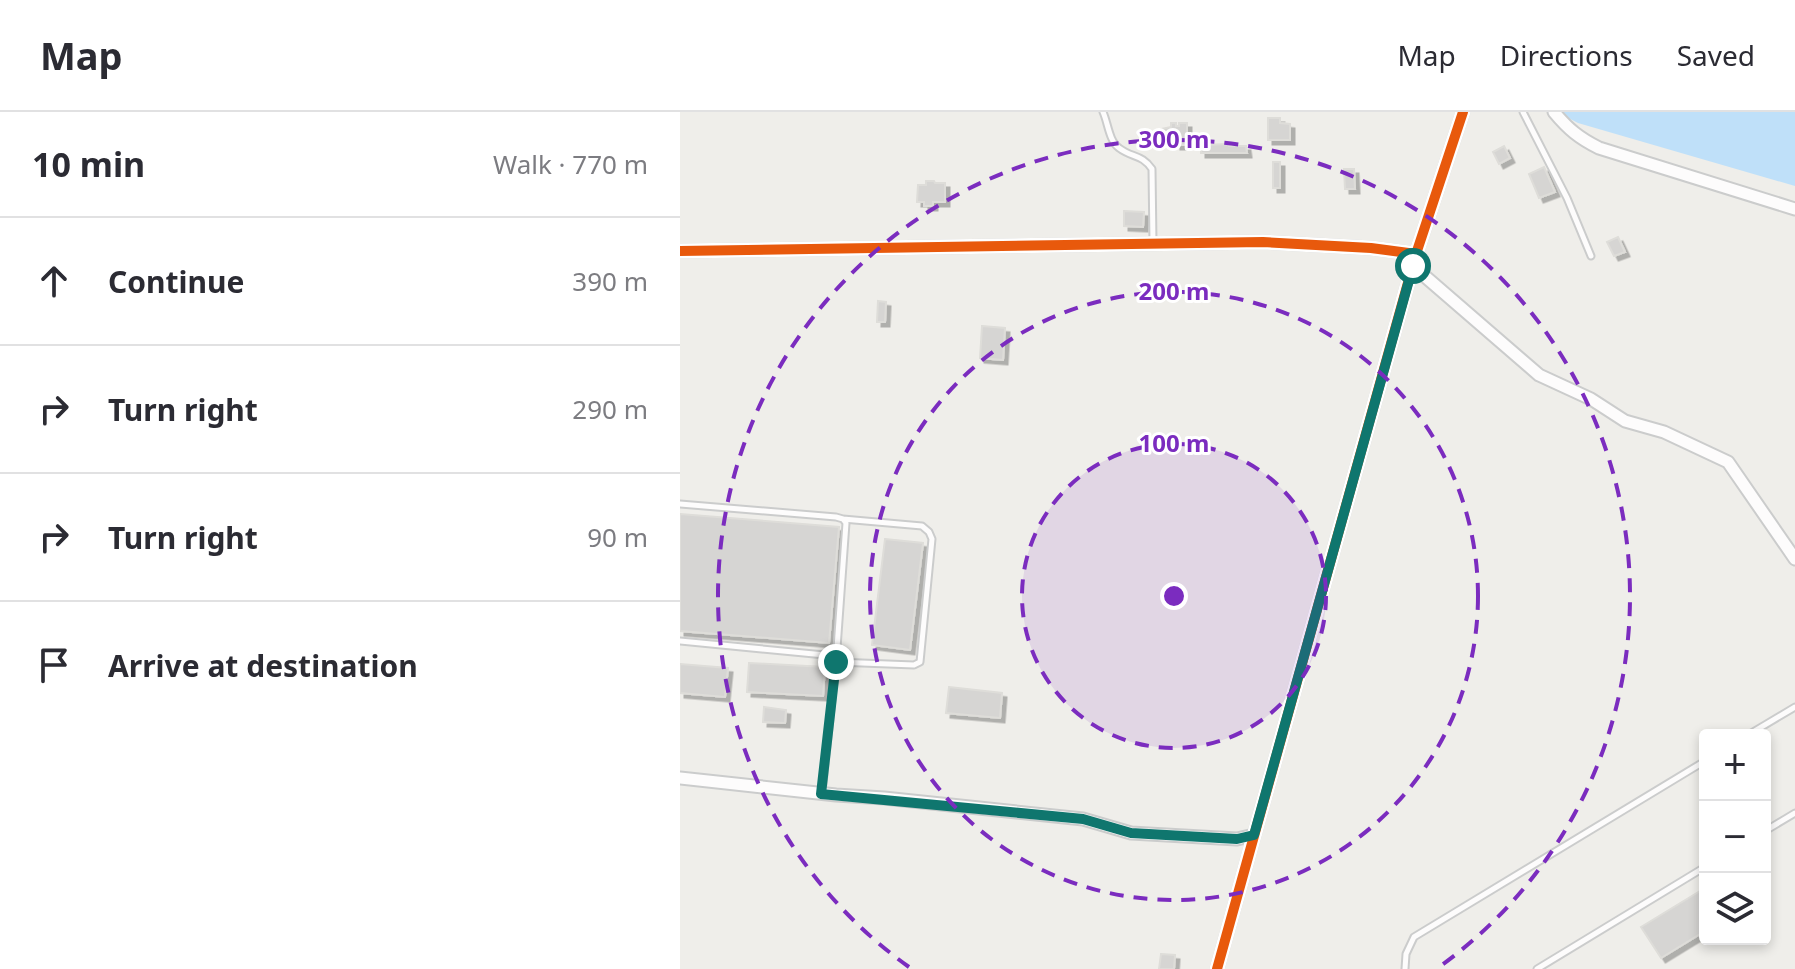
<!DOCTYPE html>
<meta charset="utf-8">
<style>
body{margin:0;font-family:"Noto Sans",sans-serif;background:#f2f2f3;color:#2b2b33}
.controls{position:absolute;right:24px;bottom:24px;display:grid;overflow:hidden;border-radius:8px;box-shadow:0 4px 12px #0003}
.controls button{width:72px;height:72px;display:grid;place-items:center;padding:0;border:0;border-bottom:2px solid #e1e1e2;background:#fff;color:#2b2b33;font:40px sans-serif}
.stop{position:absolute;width:24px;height:24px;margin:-18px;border:6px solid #0f766e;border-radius:50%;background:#fff}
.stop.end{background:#0f766e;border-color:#fff;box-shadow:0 2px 8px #0008}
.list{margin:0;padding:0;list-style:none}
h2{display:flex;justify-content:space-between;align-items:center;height:104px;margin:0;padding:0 32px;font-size:34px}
h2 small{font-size:26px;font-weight:400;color:#7c7c81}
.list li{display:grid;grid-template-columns:52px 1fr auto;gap:24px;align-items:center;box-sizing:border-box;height:128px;padding:0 32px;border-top:2px solid #e1e1e2}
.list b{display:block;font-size:30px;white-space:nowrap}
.list em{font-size:26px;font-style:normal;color:#7c7c81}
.icon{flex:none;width:44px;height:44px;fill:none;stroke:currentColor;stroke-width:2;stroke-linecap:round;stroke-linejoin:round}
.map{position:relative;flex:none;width:1115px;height:857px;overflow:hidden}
header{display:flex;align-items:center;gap:48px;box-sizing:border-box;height:112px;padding:0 40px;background:#fff;border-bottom:2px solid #e1e1e2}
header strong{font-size:38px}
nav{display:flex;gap:44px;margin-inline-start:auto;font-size:28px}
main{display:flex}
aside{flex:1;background:#fff}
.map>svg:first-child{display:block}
</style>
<header>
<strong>Map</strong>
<nav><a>Map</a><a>Directions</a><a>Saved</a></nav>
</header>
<main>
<aside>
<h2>10 min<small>Walk · 770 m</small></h2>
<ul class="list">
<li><svg class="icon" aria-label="ahead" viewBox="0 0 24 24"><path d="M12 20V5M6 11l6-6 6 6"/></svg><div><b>Continue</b></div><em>390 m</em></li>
<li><svg class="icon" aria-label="right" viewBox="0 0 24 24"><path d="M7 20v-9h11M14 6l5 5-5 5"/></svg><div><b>Turn right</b></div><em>290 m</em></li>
<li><svg class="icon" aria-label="right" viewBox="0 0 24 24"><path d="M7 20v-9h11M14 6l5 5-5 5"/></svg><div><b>Turn right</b></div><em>90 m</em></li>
<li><svg class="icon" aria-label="arrive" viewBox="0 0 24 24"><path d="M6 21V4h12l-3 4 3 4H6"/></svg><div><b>Arrive at destination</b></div></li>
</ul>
</aside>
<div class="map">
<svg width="1115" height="857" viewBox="0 0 1115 857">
<defs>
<filter id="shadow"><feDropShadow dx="4.5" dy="4.5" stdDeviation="0" flood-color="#0004"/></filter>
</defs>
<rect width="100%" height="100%" fill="#efeeea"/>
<!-- water -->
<path fill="#bfe0f9" d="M 877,0 L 1115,0 L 1115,74 L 898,11 Z"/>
<!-- building -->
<path fill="#d6d5d3" stroke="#deddd9" stroke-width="2" filter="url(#shadow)" d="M 588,6 L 600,6 L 600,11 L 610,12 L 610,28 L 588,28 Z
M 491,11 L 496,11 L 496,14 L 499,14 L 499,11 L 507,11 L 507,33 L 496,33 L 496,28 L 492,28 L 492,31 L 485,31 L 485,23 L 481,23 L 481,17 L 491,15 Z
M 549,32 L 549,34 L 566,34 L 567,41 L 521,41 L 521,33 Z
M 824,34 L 830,46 L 819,52 L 813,40 Z
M 593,50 L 600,50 L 600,76 L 593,76 Z
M 864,55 L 875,80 L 859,86 L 849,62 Z
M 664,57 L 674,57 L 675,77 L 665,77 Z
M 246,69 L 254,69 L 255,71 L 265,71 L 265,90 L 253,90 L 253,94 L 244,94 L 244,90 L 237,90 L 238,73 L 246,73 Z
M 444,99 L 464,100 L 463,115 L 444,114 Z
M 938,125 L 945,140 L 934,144 L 927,130 Z
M 198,189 L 206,190 L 205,210 L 197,210 Z
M 302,214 L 325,216 L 323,248 L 300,246 Z
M 0,402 L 159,415 L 149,531 L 0,519 Z
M 205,427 L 243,431 L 230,538 L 192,533 Z
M 69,551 L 145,555 L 143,584 L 67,580 Z
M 0,552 L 48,556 L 45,585 L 0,581 Z
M 269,575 L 322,581 L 320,606 L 266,601 Z
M 84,595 L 106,598 L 105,611 L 83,610 Z
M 1025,776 L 1025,819 L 981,846 L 961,815 Z
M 481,842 L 495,843 L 494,857 L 479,857 Z"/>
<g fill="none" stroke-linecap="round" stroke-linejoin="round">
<!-- lane casing -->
<g stroke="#cbcccc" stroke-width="9">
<path id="lane" d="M 423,0 C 428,11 429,29 439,36 C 452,46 462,42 472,57 L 473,131
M 843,0 L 887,86 L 911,144
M 0,392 L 156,405 L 163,407 L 166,411 L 156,550 L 234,553 L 240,550 L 252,427 L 249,420 L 242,414 L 163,407
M 0,529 L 155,544 L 156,550 L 142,681
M 1068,623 L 1115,595
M 1085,719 L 1115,701
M 725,857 L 726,842 L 734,825 L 1025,649
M 857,857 L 1025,755"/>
</g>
<!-- street casing -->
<g stroke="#cbcccc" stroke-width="15">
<path id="street" d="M 874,0 C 888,17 899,26 919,36 L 1115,97
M 0,139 L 583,130 L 691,136 L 736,142
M 733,154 L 859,263 L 911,287 L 945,309 L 984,320 L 1048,350 L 1115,447
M 0,666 L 156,683 L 204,686 L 403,707 L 451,721 L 557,727 L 574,723
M 537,857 L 736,142 L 783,0"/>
</g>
<!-- lane -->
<use href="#lane" stroke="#fdfcfc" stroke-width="5"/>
<!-- street -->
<use href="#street" stroke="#fdfcfc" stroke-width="11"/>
<!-- cycleway casing -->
<g stroke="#fff" stroke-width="15">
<path id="cycleway" d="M 0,139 L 583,130 L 691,136 L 736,142
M 537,857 L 736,142 L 783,0"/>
</g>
<!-- cycleway -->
<use href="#cycleway" stroke="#e8590c" stroke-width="10"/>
</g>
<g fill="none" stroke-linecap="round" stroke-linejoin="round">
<!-- route -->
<path stroke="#0f766e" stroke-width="10" d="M 156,550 L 141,682 L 403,707 L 451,721 L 557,727 L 574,723 L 733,154"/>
</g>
<!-- distance rings -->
<circle cx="494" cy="484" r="152" fill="#7b2cbf" fill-opacity=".12"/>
<g fill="none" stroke="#7b2cbf" stroke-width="4" stroke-dasharray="14 10">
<circle cx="494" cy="484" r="152"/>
<circle cx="494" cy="484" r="304"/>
<path d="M229 855A456 456 0 1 1 759 855"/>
</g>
<circle cx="494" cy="484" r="12" fill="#7b2cbf" stroke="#fff" stroke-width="4"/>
<g font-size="24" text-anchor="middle" font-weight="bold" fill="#7b2cbf" stroke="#fff" stroke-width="6" stroke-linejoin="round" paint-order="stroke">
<text x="494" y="36">300 m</text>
<text x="494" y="188">200 m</text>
<text x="494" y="340">100 m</text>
</g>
</svg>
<div class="controls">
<button>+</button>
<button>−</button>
<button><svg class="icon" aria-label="layers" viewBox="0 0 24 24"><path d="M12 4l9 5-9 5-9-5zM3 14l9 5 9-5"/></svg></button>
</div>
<div class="stop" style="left:733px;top:154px"></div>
<div class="stop end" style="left:156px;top:550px"></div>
</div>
</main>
